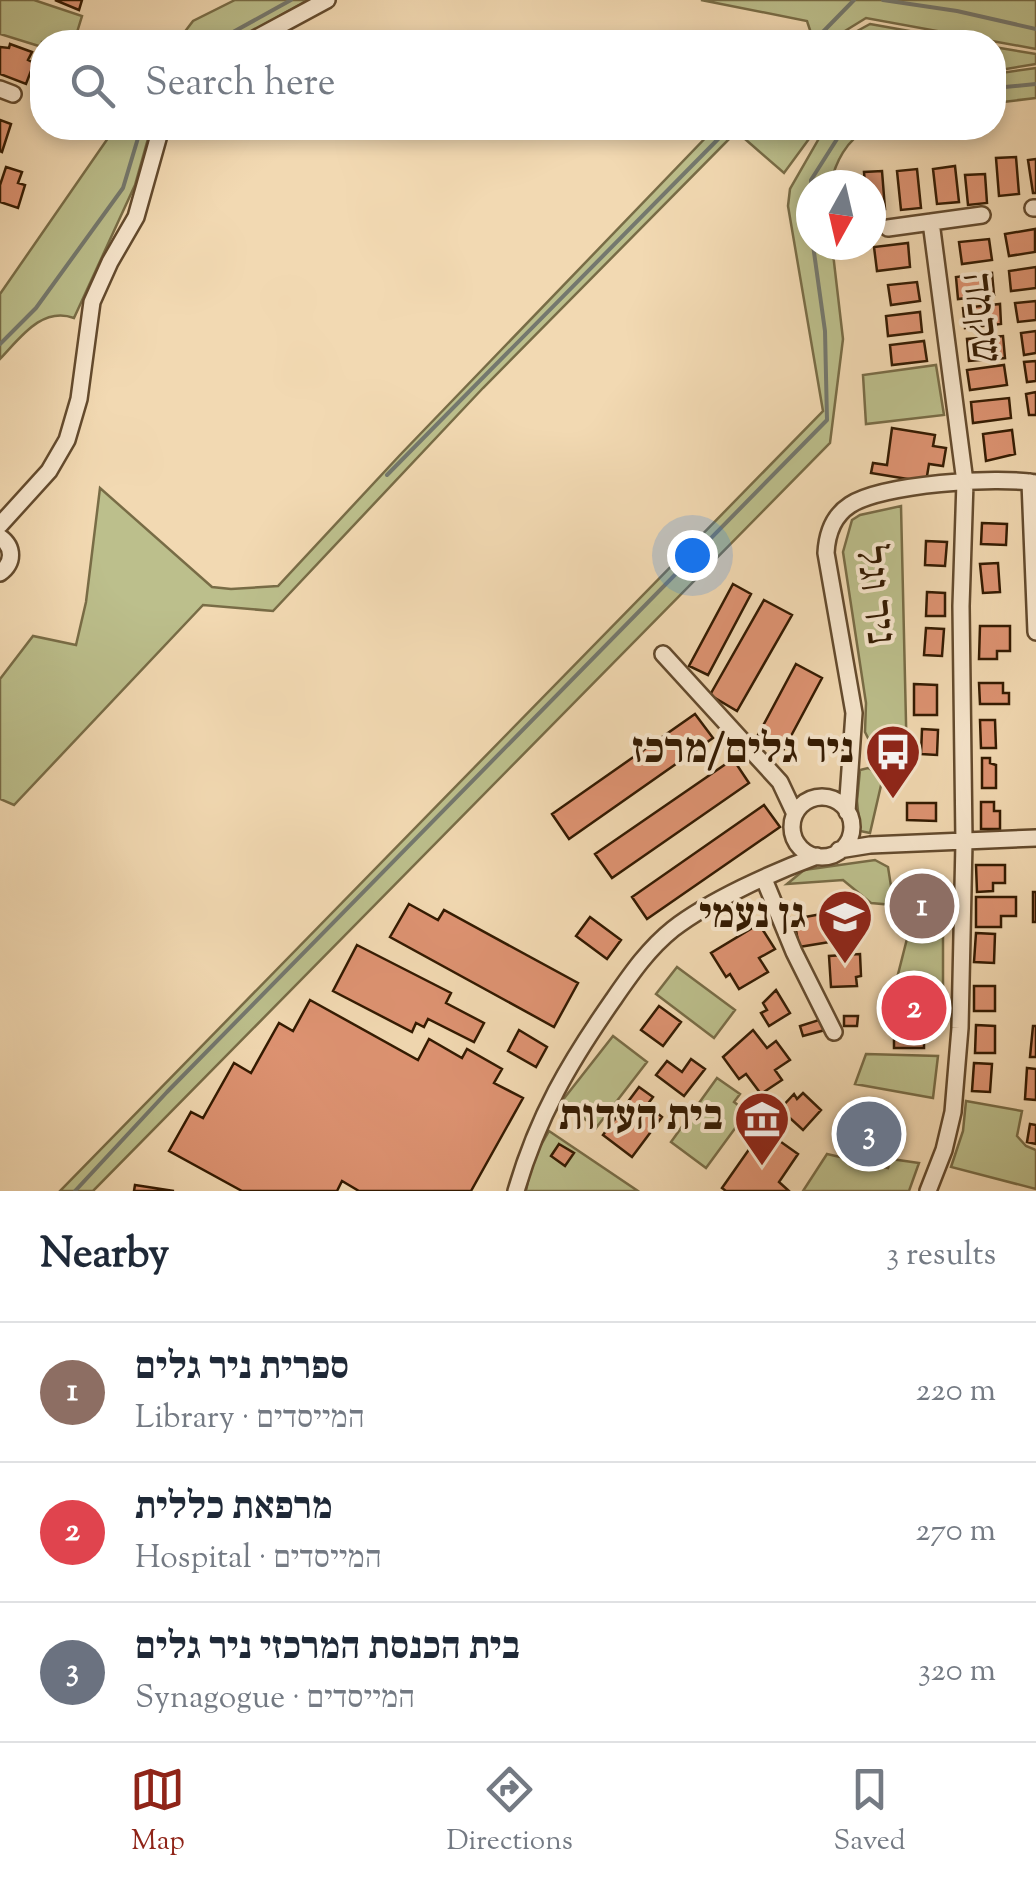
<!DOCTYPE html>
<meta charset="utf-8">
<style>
body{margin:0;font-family:"Sorts Mill Goudy","Frank Ruhl Libre",serif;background:#f2f2f3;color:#1f2937}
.compass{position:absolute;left:796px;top:170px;width:90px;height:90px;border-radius:50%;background:#fff;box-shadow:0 5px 15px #0003;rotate:188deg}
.you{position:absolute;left:692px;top:555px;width:35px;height:35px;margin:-25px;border:8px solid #fff;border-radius:50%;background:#1a73e8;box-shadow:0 0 0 15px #1a73e833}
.badge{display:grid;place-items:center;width:65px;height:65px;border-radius:50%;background:#8f2418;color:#fff;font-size:32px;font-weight:700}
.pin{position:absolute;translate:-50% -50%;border:5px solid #fff;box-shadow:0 2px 10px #0006}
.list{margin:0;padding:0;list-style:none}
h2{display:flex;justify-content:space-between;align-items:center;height:130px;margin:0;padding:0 40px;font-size:42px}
h2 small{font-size:32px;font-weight:400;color:#747a83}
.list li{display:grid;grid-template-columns:65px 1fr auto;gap:30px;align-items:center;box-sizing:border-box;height:140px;padding:0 40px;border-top:2px solid #e0e1e3}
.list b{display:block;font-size:38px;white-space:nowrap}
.list p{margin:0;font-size:32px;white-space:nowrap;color:#747a83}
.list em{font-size:32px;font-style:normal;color:#747a83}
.icon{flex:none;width:55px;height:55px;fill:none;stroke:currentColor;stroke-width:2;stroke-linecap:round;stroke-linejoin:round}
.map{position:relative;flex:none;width:1036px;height:1191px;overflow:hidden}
.search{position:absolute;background:#fff;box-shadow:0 5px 15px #0003;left:30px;right:30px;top:30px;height:110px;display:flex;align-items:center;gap:25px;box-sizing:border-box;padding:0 35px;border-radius:40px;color:#747a83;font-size:38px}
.sheet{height:550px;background:#fff}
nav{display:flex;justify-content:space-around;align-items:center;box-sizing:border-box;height:140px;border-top:2px solid #e0e1e3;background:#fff;font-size:28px;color:#747a83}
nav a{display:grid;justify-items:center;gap:5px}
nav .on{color:#8f2418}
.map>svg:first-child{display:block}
</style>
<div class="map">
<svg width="1036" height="1191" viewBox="0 0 1036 1191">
<rect width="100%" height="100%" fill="#f2d9b2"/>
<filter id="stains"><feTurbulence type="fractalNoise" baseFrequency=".002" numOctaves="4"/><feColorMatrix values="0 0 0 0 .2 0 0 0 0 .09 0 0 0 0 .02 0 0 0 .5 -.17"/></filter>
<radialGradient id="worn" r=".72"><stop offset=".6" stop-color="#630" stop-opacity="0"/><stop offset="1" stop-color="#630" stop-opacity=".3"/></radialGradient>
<!-- green -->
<path fill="#bcbf8c" stroke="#786c46" stroke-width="2.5" d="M 0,0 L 34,0 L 82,16 L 74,42 L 42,42 L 42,47 L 0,34 Z
M 235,0 L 308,0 L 233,42 L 177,42 L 193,21 Z
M 701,0 L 1036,0 L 1036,49 L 866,18 L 827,42 L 799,42 L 810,30 L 807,21 Z
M 870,24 L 971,42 L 972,42 L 837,42 Z
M 994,47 L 1036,54 L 1036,64 L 994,71 Z
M 1036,68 L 1036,98 L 994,103 L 994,74 Z
M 115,128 L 151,128 L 135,185 L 74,318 C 42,306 20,338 0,359 L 0,294 Z
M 715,128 L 740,128 L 483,388 L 273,611 L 203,605 L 14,805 L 0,799 L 0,679 L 33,636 L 76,645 L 86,602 L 100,488 L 212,587 L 231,589 L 278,586 L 400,455 Z
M 753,128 L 817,128 L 784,173 L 745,139 Z
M 825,128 L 868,128 C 846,141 836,161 830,185 L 811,185 L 811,245 L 832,245 L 843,339 L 830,443 L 93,1191 L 60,1191 L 823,411 L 788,206 L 790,189 Z
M 936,365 L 944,415 L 866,424 L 863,375 Z
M 901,506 L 907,765 L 870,742 L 865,732 L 866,703 L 843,552 L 852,520 L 860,515 Z
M 868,768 L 879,774 L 882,781 L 870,833 L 860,831 L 857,801 L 860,770 Z
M 875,860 L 888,867 L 894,905 L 871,903 L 843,880 L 787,884 L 804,870 Z
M 943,922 L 943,993 L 893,994 L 911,923 Z
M 677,967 L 735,1010 L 714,1038 L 656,994 Z
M 613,1036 L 647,1062 L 596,1128 L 562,1101 Z
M 866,1054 L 938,1056 L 933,1098 L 855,1084 Z
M 717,1078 L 740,1094 L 734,1102 L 747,1112 L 706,1168 L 671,1142 Z
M 966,1101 L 1022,1111 L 1017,1136 L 1026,1146 L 1036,1150 L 1036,1189 L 951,1167 L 963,1131 Z
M 549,1131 L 638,1191 L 526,1191 L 532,1161 Z
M 827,1154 L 888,1168 L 891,1159 L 919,1163 L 909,1191 L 803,1191 Z"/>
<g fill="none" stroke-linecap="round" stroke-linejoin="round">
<!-- stream -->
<path stroke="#74786e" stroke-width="4" d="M 883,0 L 957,11 L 1036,29
M 215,42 L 291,0
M 813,42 L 854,0
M 994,88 L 1036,84
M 811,185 L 811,180 L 844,128
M 0,344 L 36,308 L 123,188 L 141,128
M 387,475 L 729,128
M 75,1191 L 167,1092 L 827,420 L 825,331 L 813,245"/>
</g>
<!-- building -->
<path fill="#de9372" stroke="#331a01" stroke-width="2.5" d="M 55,0 L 82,0 L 79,10 Z
M 10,44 L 32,52 L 28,60 L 34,63 L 26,84 L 0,74 L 0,47 L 9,48 Z
M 42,66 L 42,96 L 34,93 Z
M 0,120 L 11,124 L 2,152 L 0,151 Z
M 1016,157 L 1019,194 L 999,196 L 996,158 Z
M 1036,159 L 1036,193 L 1033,193 L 1028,160 Z
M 955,166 L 959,202 L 937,204 L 933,169 Z
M 6,167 L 22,172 L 18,183 L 25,185 L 18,208 L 0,202 L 0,185 Z
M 917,169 L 921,208 L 901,210 L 897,171 Z
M 882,171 L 885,209 L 871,210 L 871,185 L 865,185 L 864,172 Z
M 985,174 L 987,203 L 968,205 L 965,175 Z
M 1035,229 L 1035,252 L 1009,256 L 1005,234 Z
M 989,239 L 992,260 L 962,264 L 959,242 Z
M 908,243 L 910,267 L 877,271 L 874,247 Z
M 1036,267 L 1036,288 L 1011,291 L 1009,271 Z
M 992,273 L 994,295 L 958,299 L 956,277 Z
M 917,282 L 920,301 L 891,305 L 888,285 Z
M 1036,301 L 1036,320 L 1018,322 L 1015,303 Z
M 1000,304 L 1001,324 L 965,328 L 963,308 Z
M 920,312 L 922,332 L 888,336 L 886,316 Z
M 1036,331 L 1036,353 L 1024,355 L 1021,333 Z
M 1003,336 L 1005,358 L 969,361 L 967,339 Z
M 924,341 L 927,361 L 892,365 L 890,345 Z
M 1036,361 L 1036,381 L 1027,382 L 1024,362 Z
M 1004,365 L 1007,385 L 970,390 L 967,370 Z
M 1036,392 L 1036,415 L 1029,415 L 1026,394 Z
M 1009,398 L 1011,418 L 973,423 L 971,402 Z
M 892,428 L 935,435 L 933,446 L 946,448 L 943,466 L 929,464 L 926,482 L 871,473 L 873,463 L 887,465 Z
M 1012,430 L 1015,454 L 986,461 L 983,434 Z
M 982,523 L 1007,524 L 1006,545 L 981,544 Z
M 926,541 L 947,542 L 945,566 L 925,565 Z
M 998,563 L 1000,592 L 983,593 L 980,564 Z
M 733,584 L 751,594 L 708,675 L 689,666 Z
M 927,592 L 945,593 L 945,616 L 926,616 Z
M 764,600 L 792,615 L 737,711 L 710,695 Z
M 980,626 L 1010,626 L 1010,651 L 997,651 L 997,659 L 979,659 Z
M 926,628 L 944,629 L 942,656 L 924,655 Z
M 796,664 L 822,678 L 784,749 L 758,735 Z
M 979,683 L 1003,683 L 1003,693 L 1009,693 L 1009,704 L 980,704 Z
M 914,684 L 937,685 L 937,715 L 914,715 Z
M 695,714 L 713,738 L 569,839 L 552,814 Z
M 980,720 L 995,720 L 996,748 L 981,748 Z
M 922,729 L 938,730 L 937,755 L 921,754 Z
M 982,758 L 990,758 L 990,763 L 996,765 L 996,788 L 982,788 Z
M 733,759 L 749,783 L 612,878 L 595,854 Z
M 981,802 L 994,802 L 994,811 L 1000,811 L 1000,829 L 981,829 Z
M 907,803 L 936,803 L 936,821 L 907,820 Z
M 764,805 L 780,827 L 647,919 L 632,897 Z
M 976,865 L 1005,865 L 1005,883 L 993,883 L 993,891 L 977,892 Z
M 1033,892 L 1036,892 L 1036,922 L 1033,922 Z
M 906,896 L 938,896 L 938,916 L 907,917 Z
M 976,897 L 1016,897 L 1016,916 L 1001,916 L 1001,927 L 976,927 Z
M 409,904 L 438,920 L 444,910 L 578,983 L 554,1027 L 390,937 Z
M 849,909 L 854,938 L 799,947 L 794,919 Z
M 590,917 L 621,940 L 607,959 L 576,936 Z
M 759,924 L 775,949 L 759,958 L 768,972 L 739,989 L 730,974 L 726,977 L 711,953 Z
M 976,933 L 995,934 L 994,963 L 974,962 Z
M 357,945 L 451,993 L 446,1003 L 484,1023 L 474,1042 L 428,1019 L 424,1027 L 416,1023 L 412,1032 L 333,991 Z
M 860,954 L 861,976 L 856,977 L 857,986 L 831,987 L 829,956 Z
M 974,986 L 995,986 L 995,1011 L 974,1011 Z
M 776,990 L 790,1013 L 769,1026 L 761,1013 L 767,1010 L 763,1003 Z
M 932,998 L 933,1010 L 928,1010 L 928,1018 L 910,1019 L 910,1013 L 893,1006 L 893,999 Z
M 310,1000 L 418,1060 L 429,1039 L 462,1058 L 467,1049 L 502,1069 L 494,1083 L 523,1098 L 471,1191 L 359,1191 L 342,1181 L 337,1191 L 242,1191 L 169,1151 L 191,1112 L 203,1118 L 234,1063 L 251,1073 L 279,1023 L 293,1031 Z
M 659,1006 L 681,1022 L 663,1046 L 641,1030 Z
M 844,1016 L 858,1016 L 857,1026 L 844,1026 Z
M 822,1019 L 825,1030 L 803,1036 L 800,1026 Z
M 976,1025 L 995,1026 L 995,1053 L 975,1053 Z
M 910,1026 L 924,1026 L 924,1048 L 894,1048 L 894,1032 L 910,1032 Z
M 1033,1026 L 1036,1026 L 1036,1057 L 1030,1057 Z
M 519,1030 L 547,1047 L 536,1067 L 508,1051 Z
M 753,1030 L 767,1048 L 776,1041 L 790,1060 L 775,1070 L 782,1080 L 761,1094 L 746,1074 L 739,1079 L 723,1057 Z
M 691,1059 L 705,1069 L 684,1096 L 656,1075 L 667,1061 L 682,1072 Z
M 974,1063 L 992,1064 L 990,1092 L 972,1091 Z
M 1027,1068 L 1036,1069 L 1036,1100 L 1025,1099 Z
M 639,1087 L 653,1097 L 647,1105 L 662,1117 L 632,1157 L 603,1135 Z
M 803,1093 L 821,1110 L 803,1130 L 780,1109 L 794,1094 L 797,1099 Z
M 861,1115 L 894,1125 L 883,1164 L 849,1155 L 852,1145 L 843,1143 L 849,1122 L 858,1124 Z
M 1030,1124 L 1036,1125 L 1036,1144 L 1027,1142 Z
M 757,1125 L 798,1154 L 779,1182 L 789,1191 L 726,1191 L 722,1188 L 757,1138 L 751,1134 Z
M 559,1144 L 574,1153 L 565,1166 L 551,1156 Z
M 135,1185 L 174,1191 L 134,1191 Z"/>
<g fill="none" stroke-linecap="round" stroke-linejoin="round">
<!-- minor casing -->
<g stroke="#634a2d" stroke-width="20">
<path id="minor" d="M 249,42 L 327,0
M 0,89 L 13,94
M 1033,208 L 1036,208
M 888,228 L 982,215
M 1030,482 L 1036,632
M 0,525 L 49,471 L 67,440 L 79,399 L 92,302 L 110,262 L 136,217 L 161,128
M 0,537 C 14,547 14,563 0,573
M 663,654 L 780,782 L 795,814
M792 827a30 30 0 1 1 60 0a30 30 0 1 1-60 0Z
M 847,812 L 854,713 L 826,553 C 827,534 833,516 850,505 C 882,484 997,476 1036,483
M 839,850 L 870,845 L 1036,838
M 764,879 L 794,952 L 834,1032
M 516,1191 C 538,1116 569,1063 613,1000 C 631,974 648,949 673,929 C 709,901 773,872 817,856
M 928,1191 L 944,1150 L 953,1112 L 960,1028 L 964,842 L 961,606 L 965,482 L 931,222"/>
</g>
<!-- minor -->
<use href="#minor" stroke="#f7e6cd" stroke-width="15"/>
</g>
<!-- icons -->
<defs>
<g id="bus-pin" transform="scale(2.875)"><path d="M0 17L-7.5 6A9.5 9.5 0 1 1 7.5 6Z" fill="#8f2418" stroke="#f7e6cd"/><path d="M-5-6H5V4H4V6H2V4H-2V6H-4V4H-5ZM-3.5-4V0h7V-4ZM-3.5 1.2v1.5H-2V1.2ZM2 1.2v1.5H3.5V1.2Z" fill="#fff"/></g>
<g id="school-pin" transform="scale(2.875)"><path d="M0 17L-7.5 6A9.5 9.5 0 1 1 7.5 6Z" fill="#8f2418" stroke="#f7e6cd"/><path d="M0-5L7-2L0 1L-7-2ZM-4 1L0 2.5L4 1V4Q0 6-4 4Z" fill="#fff"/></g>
<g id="museum-pin" transform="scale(2.875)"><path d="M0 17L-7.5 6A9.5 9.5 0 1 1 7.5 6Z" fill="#8f2418" stroke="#f7e6cd"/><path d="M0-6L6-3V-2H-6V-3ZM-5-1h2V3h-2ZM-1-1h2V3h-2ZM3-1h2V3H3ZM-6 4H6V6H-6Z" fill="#fff"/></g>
</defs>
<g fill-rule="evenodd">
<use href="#bus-pin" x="893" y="752"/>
<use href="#school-pin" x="845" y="917"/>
<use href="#museum-pin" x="762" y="1119"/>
</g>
<g text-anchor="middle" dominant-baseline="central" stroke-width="8" stroke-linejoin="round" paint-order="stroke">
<!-- street labels -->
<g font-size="42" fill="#331a01" stroke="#f7e6cd">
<text transform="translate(979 318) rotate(83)">שקמה</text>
<text transform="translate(873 595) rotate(83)">ניר וגל</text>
</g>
<!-- poi labels -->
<g font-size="42" font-weight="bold" fill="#331a01" stroke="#f7e6cd" text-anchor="end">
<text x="854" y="752">ניר גלים/מרכז</text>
<text x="806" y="917">גן נעמי</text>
<text x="723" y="1119">בית העדות</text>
</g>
</g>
<rect width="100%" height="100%" filter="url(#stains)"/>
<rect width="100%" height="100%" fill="url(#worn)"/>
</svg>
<svg class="compass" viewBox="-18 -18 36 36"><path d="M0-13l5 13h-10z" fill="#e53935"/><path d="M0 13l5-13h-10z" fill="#747a83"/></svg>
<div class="you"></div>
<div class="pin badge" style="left:922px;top:906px;background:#8d6e63">1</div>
<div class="pin badge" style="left:914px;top:1008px;background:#e0444e">2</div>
<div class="pin badge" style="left:869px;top:1134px;background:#6b7280">3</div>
<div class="search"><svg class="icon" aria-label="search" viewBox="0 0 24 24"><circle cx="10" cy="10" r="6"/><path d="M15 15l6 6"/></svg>Search here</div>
</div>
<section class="sheet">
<h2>Nearby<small>3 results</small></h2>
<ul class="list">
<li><span class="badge" style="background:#8d6e63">1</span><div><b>ספרית ניר גלים</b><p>Library · המייסדים</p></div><em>220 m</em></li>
<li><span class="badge" style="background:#e0444e">2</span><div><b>מרפאת כללית</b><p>Hospital · המייסדים</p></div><em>270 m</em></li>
<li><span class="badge" style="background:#6b7280">3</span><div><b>בית הכנסת המרכזי ניר גלים</b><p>Synagogue · המייסדים</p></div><em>320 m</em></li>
</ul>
</section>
<nav>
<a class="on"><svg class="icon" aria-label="map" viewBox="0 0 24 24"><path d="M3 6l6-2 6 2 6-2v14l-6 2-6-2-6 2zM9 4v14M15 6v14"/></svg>Map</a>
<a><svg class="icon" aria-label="directions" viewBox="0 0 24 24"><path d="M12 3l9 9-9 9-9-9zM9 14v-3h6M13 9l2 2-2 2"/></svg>Directions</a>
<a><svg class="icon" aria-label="saved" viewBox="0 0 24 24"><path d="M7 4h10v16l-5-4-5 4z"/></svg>Saved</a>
</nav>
